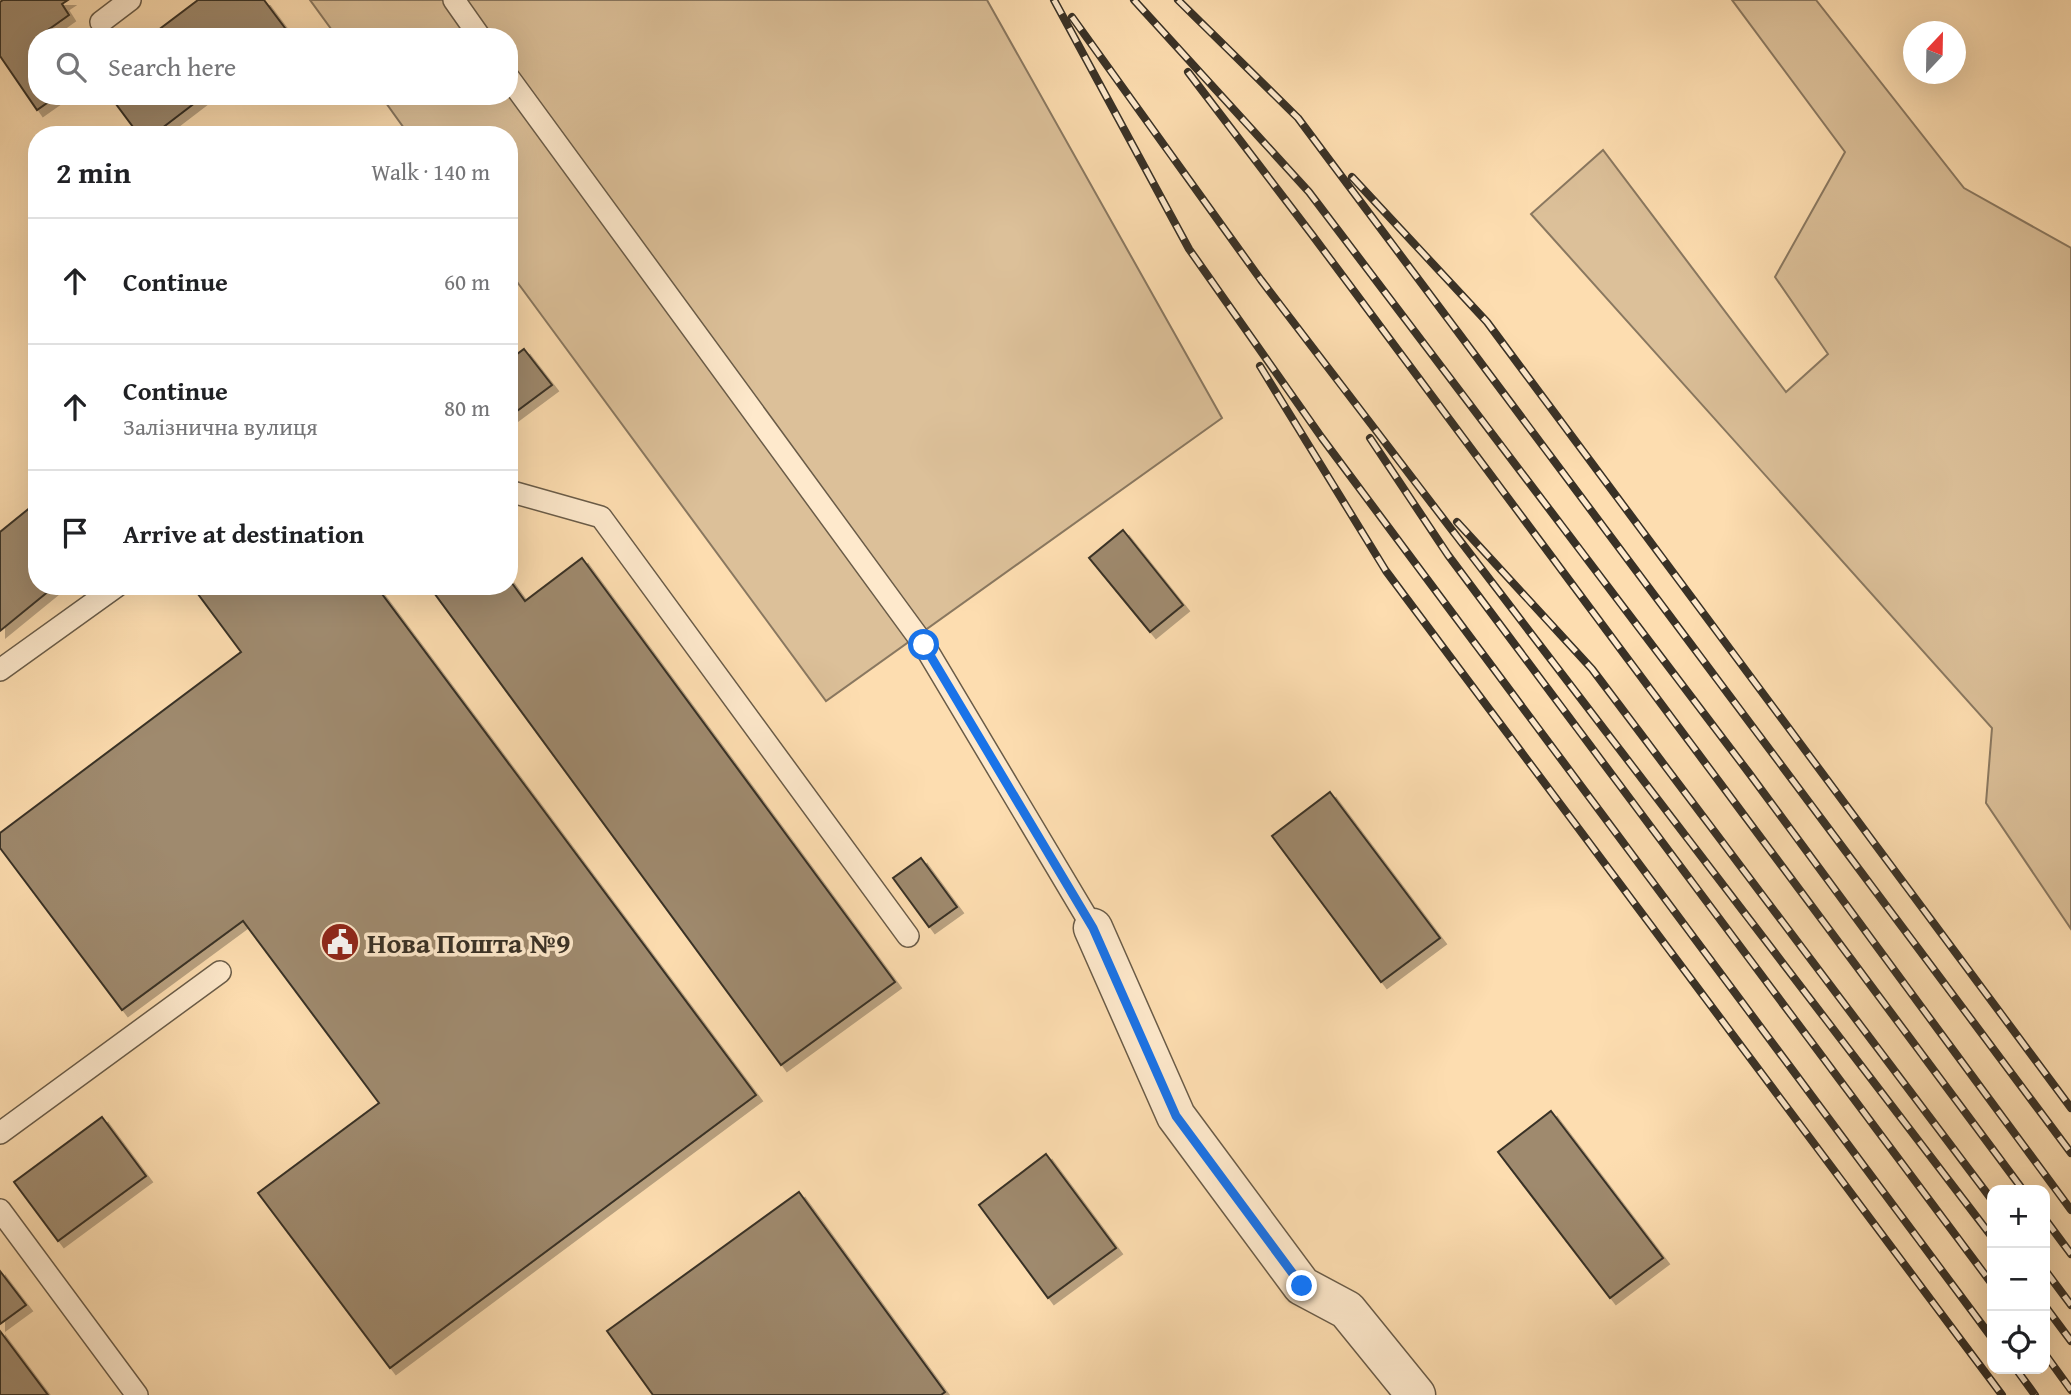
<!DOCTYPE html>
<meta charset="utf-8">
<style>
body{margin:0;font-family:"Gentium Book Plus",serif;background:#f6f6f6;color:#202124}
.controls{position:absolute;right:21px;bottom:21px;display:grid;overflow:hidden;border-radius:14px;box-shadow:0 7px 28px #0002}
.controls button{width:63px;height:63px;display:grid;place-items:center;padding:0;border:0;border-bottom:2px solid #e0e0e0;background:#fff;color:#202124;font:35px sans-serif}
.compass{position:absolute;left:1903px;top:21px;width:63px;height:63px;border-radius:50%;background:#fff;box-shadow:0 7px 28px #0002;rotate:22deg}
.stop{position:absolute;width:21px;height:21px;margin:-16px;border:5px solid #1a73e8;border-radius:50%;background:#fff}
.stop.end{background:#1a73e8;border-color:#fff;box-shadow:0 2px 7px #0008}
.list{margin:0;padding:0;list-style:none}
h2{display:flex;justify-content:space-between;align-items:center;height:91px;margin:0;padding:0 28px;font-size:30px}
h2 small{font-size:23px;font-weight:400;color:#757577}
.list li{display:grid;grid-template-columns:46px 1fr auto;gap:21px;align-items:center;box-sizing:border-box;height:126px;padding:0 28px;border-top:2px solid #e0e0e0}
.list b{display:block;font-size:26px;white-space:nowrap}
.list p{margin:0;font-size:23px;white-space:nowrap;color:#757577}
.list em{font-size:23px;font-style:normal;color:#757577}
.icon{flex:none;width:38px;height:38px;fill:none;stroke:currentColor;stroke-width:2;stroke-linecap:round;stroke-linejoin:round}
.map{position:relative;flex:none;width:2071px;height:1395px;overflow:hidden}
.search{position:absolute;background:#fff;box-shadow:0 7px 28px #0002;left:28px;top:28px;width:490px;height:77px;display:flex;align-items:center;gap:18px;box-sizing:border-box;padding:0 24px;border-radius:28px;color:#757577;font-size:26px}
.panel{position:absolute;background:#fff;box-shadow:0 7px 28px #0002;left:28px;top:126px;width:490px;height:469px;border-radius:28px}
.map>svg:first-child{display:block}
</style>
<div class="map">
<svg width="2071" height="1395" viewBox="0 0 2071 1395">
<defs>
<filter id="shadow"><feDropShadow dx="6" dy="6" stdDeviation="0" flood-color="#0004"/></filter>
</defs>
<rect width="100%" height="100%" fill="#fdddb0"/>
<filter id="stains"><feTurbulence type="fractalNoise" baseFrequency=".00286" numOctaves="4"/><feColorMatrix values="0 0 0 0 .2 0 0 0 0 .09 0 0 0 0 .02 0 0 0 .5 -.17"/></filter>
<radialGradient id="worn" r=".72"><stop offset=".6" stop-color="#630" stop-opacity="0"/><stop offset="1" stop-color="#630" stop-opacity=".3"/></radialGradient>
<!-- green -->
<path fill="#dcc099" stroke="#8a7860" stroke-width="2" d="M 310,0 L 987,0 L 1222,418 L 826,701 L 509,271 L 509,135 L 409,135 L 381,96 L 509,96 L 509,37 L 337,37 Z
M 1732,0 L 1816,0 L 1964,188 L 2071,248 L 2071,929 L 1986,803 L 1992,728 L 1531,214 L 1603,150 L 1786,392 L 1828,354 L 1775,277 L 1845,152 Z"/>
<!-- building -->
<path fill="#9f8a6e" stroke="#393126" stroke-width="2" filter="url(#shadow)" d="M 3,0 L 68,0 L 62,4 L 69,15 L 48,30 L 53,37 L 37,37 L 37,96 L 57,96 L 37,110 L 0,56 L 0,2 Z
M 198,0 L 264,0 L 288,32 L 282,37 L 149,37 Z
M 110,96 L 204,96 L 153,135 L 139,135 Z
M 524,349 L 552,385 L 509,417 L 509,360 Z
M 37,502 L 37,586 L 55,586 L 0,631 L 0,532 Z
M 1123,530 L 1183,605 L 1150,632 L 1089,558 Z
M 582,558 L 895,982 L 781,1065 L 429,586 L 509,586 L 509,579 L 525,601 Z
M 192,586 L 376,586 L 756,1095 L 390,1368 L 258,1193 L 379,1103 L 243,921 L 122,1010 L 0,848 L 0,833 L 241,652 Z
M 1330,792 L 1440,938 L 1381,982 L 1272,836 Z
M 921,858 L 957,907 L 929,927 L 893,878 Z
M 1551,1111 L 1663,1258 L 1610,1298 L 1498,1152 Z
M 102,1117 L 146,1176 L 58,1241 L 14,1182 Z
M 1046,1154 L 1116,1248 L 1048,1298 L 979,1205 Z
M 799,1192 L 945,1392 L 941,1395 L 653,1395 L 607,1331 Z
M 0,1271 L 26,1305 L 0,1324 Z
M 0,1331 L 48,1395 L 0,1395 Z"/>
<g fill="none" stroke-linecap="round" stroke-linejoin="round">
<!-- lane casing -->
<g stroke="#6a5c48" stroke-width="24">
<path id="lane" d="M 454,0 L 480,37
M 101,22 L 130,0
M 509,78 L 924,645 L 1093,928
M 509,491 L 601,517 L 908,936
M 0,670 L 117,586
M 0,1133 L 220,972
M 0,1210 L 137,1395"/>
</g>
<!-- street casing -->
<g stroke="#6a5c48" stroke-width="41">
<path id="street" d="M 1093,928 L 1176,1116 L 1302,1286 L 1347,1310 L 1416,1395"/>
</g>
<!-- lane -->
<use href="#lane" stroke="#fee9cc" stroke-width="21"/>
<!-- street -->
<use href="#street" stroke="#fee9cc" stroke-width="38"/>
<!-- rail casing -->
<g stroke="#393126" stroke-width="8">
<path id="rail" d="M 1054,0 L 1189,249 L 1322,438 L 1992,1338
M 1134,0 L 1309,192 L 1749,773 L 2071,1210
M 1178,0 L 1298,118 L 2071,1153
M 1072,17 L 1261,280 L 1992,1237
M 1188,72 L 1313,236 L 2023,1190
M 1352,177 L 1487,322 L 2071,1108
M 1260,366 L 1386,571 L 2002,1395
M 1370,438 L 1448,555 L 1992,1284
M 1457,522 L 1592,669 L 1992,1200
M 2045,1219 L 2071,1254
M 2045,1270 L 2071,1305
M 2045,1306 L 2071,1341
M 2045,1354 L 2071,1390
M 2016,1369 L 2035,1395"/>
</g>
<!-- rail -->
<use href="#rail" stroke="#fee9cc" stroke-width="5" stroke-dasharray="16" stroke-linecap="butt"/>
</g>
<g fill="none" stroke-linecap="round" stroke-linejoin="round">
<!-- route -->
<path stroke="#1a73e8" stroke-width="9" d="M 924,645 L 1093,928 L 1176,1116 L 1302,1286"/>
</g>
<!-- icons -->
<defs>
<g id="civic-disc" transform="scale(2.0125)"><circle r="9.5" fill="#8f2418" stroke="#fee9cc"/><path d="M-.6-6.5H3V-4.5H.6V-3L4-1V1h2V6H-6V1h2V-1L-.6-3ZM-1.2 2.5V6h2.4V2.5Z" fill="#fff"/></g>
</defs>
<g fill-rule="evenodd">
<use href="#civic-disc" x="340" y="942"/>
</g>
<g text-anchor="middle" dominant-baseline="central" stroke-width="7" stroke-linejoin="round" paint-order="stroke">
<!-- poi labels -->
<g font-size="28" font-weight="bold" fill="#393126" stroke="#fee9cc" text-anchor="start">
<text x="367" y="942">Нова Пошта №9</text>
</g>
</g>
<rect width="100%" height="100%" filter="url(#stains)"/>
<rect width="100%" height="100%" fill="url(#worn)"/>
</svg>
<div class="controls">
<button>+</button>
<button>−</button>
<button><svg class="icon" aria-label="locate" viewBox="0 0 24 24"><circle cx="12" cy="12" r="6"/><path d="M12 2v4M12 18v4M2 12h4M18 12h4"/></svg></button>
</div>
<svg class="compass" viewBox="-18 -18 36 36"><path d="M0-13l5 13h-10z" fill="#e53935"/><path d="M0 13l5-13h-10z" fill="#757577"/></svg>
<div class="stop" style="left:924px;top:645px"></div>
<div class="stop end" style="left:1302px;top:1286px"></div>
<div class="search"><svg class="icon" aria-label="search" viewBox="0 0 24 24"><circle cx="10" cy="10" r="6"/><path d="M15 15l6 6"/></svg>Search here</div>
<section class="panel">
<h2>2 min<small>Walk · 140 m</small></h2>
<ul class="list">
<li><svg class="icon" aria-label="ahead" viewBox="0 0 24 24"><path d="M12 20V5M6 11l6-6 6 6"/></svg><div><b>Continue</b></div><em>60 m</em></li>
<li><svg class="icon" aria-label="ahead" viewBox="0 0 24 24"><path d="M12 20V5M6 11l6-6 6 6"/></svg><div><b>Continue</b><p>Залізнична вулиця</p></div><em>80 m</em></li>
<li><svg class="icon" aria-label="arrive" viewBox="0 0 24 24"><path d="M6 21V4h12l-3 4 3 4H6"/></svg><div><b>Arrive at destination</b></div></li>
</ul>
</section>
</div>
